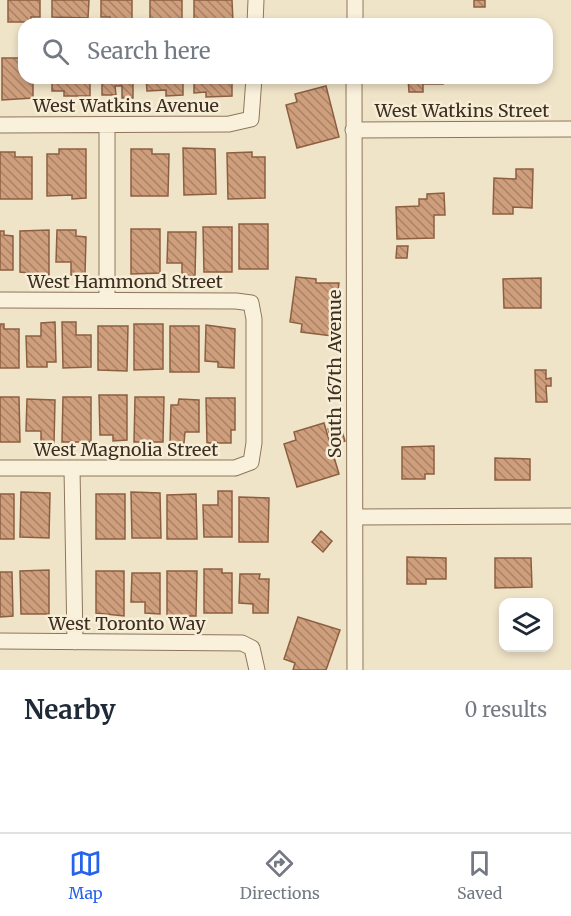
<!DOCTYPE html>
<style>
body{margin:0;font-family:Merriweather,serif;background:#f6f6f7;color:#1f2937}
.controls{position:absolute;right:18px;bottom:18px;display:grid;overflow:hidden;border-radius:12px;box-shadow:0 3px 9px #0003}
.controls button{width:54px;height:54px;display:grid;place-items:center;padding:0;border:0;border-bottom:2px solid #e0e1e3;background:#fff;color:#1f2937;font:30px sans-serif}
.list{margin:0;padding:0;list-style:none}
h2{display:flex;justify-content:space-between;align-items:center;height:78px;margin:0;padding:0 24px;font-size:26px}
h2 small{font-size:20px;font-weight:400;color:#747a83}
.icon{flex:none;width:33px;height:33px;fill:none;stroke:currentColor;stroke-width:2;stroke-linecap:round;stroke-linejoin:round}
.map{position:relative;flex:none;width:571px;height:670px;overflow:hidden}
.search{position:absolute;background:#fff;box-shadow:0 3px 9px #0003;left:18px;right:18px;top:18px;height:66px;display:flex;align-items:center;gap:15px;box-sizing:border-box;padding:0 21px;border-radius:18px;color:#747a83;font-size:22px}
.sheet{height:162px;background:#fff}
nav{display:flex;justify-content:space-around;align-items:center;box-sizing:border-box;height:84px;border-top:2px solid #e0e1e3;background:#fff;font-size:16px;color:#747a83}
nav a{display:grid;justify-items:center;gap:3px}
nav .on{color:#2563eb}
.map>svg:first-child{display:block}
</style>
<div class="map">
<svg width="571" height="670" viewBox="0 0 571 670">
<defs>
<pattern id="building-back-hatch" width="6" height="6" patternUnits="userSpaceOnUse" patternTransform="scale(1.5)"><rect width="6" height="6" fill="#cf9f7d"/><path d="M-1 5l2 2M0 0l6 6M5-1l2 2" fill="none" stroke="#a98266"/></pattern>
</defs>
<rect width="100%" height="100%" fill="#f0e4c8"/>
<!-- building -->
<path fill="url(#building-back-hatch)" stroke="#8d5f41" stroke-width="1.5" d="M 8,0 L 40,0 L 40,17 L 31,17 L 31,22 L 8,22 Z
M 52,0 L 89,0 L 88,18 L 52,17 Z
M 101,0 L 132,0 L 132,21 L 110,20 L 110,17 L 101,17 Z
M 150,0 L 182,0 L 182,20 L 150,20 Z
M 194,0 L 232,0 L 233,22 L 194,23 Z
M 474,0 L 485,0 L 485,7 L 474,7 Z
M 23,54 L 24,78 L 33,78 L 33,98 L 2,100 L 2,58 L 23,58 Z
M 52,78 L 90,78 L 90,96 L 64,96 L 64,91 L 52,91 Z
M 102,78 L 133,78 L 133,98 L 122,98 L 122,86 L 115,86 L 116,95 L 102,95 Z
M 146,78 L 183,78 L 183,95 L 166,96 L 166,90 L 147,91 Z
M 194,78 L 232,78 L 232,96 L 206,97 L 206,92 L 194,93 Z
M 408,78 L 443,78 L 443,84 L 423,84 L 423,92 L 409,92 Z
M 486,78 L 541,78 L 541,80 L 486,79 Z
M 326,86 L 339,137 L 297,148 L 286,105 L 297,102 L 295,94 Z
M 183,148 L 215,149 L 216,194 L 184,195 Z
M 59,149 L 86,149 L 86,198 L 72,199 L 72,195 L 47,196 L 47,154 L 59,154 Z
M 131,149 L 152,149 L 152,154 L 169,154 L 168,196 L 131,196 Z
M 0,152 L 15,152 L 15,157 L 32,157 L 32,199 L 0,199 Z
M 252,152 L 252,157 L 265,157 L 265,198 L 228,199 L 227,153 Z
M 516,169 L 533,169 L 532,208 L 513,207 L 513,214 L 493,214 L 494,178 L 516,179 Z
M 444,193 L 445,215 L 434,215 L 434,238 L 397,239 L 396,207 L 419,206 L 419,199 L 427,199 L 427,194 Z
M 239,224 L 268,224 L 268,269 L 239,269 Z
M 203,227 L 232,227 L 232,272 L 204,272 Z
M 131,229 L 160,229 L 160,273 L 131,274 Z
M 49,230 L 49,275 L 20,272 L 20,231 Z
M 57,230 L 76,230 L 76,236 L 86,237 L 85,275 L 71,275 L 71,262 L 56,262 Z
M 0,231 L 4,231 L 4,235 L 13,236 L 13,270 L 0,270 Z
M 168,232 L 196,232 L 195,276 L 182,275 L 182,263 L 167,263 Z
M 397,246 L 408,246 L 407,258 L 396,258 Z
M 296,277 L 316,279 L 316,283 L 339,283 L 332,336 L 301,332 L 302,324 L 290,322 Z
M 541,278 L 541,308 L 504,308 L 503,279 Z
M 55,322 L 56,362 L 47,362 L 47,367 L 27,367 L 26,336 L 41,336 L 41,323 Z
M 62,322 L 76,322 L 76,335 L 91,335 L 91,367 L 63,368 Z
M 0,324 L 4,324 L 4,329 L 19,329 L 19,368 L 0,368 Z
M 134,324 L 163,324 L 163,369 L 134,370 Z
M 206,325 L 235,329 L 234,368 L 218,367 L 218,362 L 205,361 Z
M 98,326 L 128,326 L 127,371 L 98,370 Z
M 170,326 L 199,326 L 199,372 L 170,372 Z
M 535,370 L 546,370 L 546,379 L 551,378 L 551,386 L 546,386 L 547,402 L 536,402 Z
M 99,395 L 127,395 L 127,440 L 113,441 L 113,435 L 100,435 Z
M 0,397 L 19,397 L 20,442 L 0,442 Z
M 63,397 L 91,397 L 91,442 L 62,442 Z
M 135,397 L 164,397 L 163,442 L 134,442 Z
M 206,398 L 235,398 L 235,430 L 231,430 L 231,443 L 207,443 Z
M 27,399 L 55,400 L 54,444 L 41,444 L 41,431 L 26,431 Z
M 179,399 L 199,400 L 199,432 L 185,432 L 184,443 L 170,443 L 171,405 L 178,405 Z
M 324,423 L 339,474 L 297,487 L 284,444 L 296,440 L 294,432 Z
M 340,425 L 345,441 L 333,445 L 328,429 Z
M 434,446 L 434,474 L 425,474 L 425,479 L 402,479 L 402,447 Z
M 495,458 L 530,459 L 530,480 L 495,480 Z
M 218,491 L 232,491 L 232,537 L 204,537 L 203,505 L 218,505 Z
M 21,492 L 50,493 L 49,538 L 20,537 Z
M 131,492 L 160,493 L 161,538 L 132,538 Z
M 0,494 L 14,494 L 14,539 L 0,539 Z
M 96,494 L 125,494 L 125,539 L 96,539 Z
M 196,494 L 197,539 L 167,539 L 167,495 Z
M 239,497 L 269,498 L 268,542 L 239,542 Z
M 321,531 L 332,541 L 323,552 L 312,542 Z
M 407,557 L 446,558 L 446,579 L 426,579 L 426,584 L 407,584 Z
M 495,558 L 531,558 L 532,587 L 495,588 Z
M 204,569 L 222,569 L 222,573 L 232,573 L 232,613 L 204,613 Z
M 49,570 L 49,614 L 21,614 L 20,571 Z
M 96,571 L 124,571 L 124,616 L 96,613 Z
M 167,571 L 197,571 L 196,616 L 167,616 Z
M 0,572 L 12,572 L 13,616 L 0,617 Z
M 132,573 L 160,573 L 160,614 L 145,613 L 145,602 L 131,602 Z
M 240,574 L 260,574 L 259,579 L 269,579 L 268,613 L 253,613 L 253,604 L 239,603 Z
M 298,617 L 340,630 L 326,670 L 293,670 L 295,663 L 284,659 Z"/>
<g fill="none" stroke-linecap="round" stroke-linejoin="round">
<!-- minor casing -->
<g stroke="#8d765c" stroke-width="17">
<path id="minor" d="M 255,24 L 256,0
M 355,24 L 355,0
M 354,78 L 355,670
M 0,125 L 229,124 L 251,119 L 254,78
M 107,125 L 107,300
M 353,130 L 571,129
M 0,300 L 236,301 L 251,303 L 254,319 L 254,443 L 251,462 L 235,468 L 0,468
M 72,468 L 75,642
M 355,517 L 571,516
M 0,641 L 242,643 L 252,648 L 257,670"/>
</g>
<!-- minor -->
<use href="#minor" stroke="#faf1dc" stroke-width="15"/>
</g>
<g text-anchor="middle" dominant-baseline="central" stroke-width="5" stroke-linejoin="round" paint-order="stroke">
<!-- street labels -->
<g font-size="18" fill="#3d2e20" stroke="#f7eed8">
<text x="126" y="105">West Watkins Avenue</text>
<text x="462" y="110">West Watkins Street</text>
<text x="125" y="281">West Hammond Street</text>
<text transform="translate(334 374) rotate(-90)">South 167th Avenue</text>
<text x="126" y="449">West Magnolia Street</text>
<text x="127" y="623">West Toronto Way</text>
</g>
</g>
</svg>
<div class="controls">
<button><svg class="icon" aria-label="layers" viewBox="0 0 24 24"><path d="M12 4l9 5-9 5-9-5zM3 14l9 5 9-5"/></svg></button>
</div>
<div class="search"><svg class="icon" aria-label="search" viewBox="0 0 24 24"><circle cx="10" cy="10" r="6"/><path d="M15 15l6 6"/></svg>Search here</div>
</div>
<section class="sheet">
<h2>Nearby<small>0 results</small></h2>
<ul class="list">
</ul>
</section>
<nav>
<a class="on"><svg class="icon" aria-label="map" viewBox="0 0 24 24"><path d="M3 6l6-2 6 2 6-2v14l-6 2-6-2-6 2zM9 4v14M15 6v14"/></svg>Map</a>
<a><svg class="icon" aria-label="directions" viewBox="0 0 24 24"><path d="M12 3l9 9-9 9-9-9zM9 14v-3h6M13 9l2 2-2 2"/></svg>Directions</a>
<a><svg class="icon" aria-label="saved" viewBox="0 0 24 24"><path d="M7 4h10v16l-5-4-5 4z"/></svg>Saved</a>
</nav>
